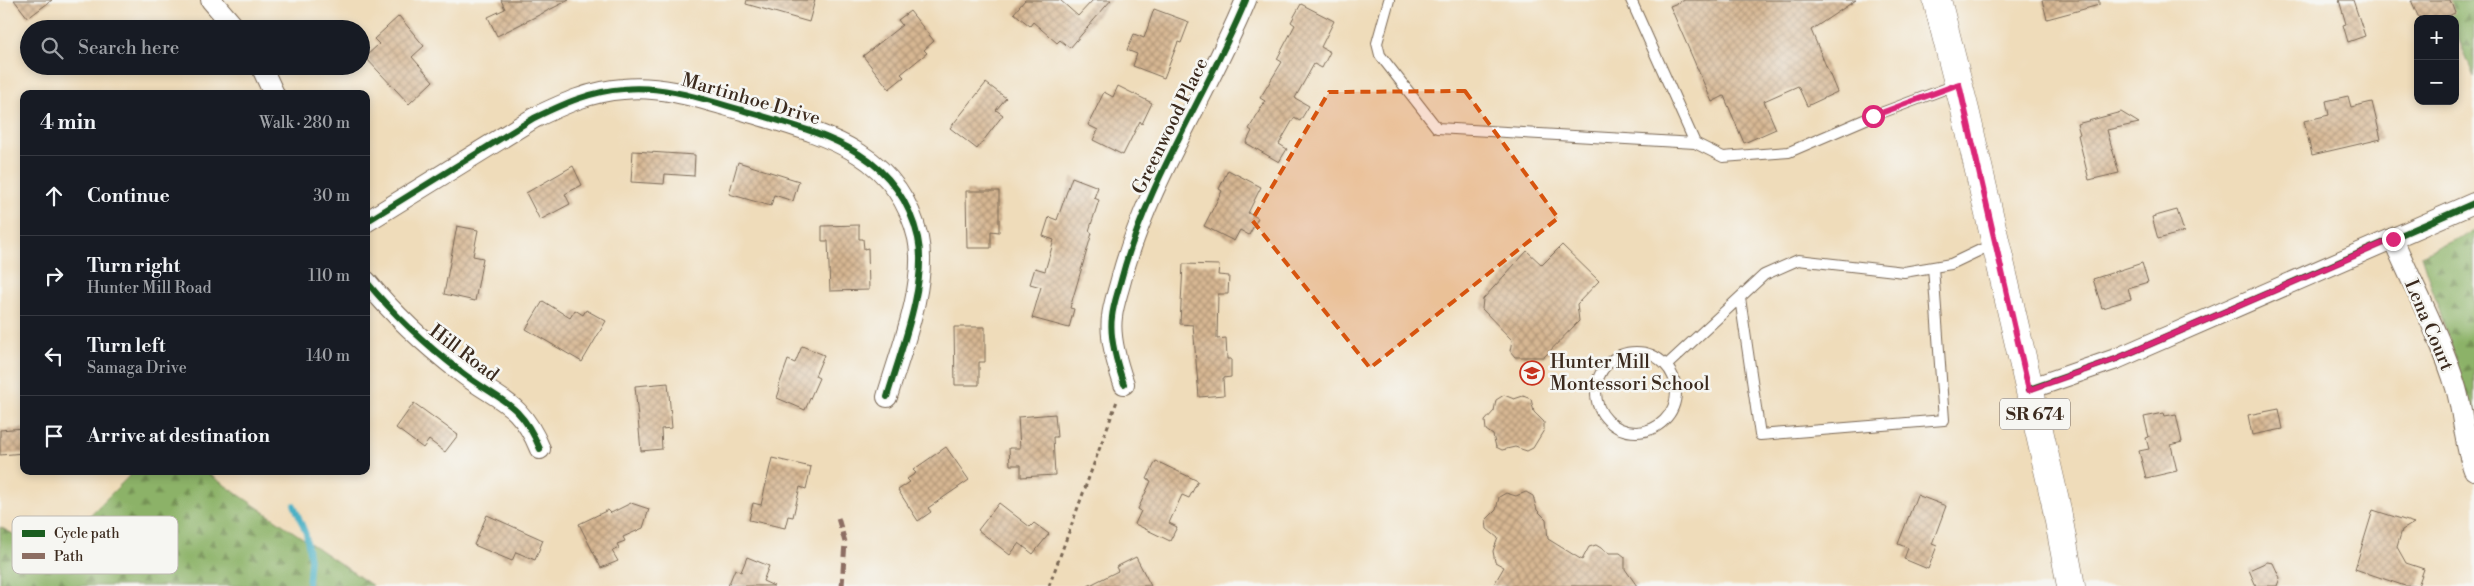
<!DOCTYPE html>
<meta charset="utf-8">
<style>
body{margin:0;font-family:"Libre Bodoni",serif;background:#242831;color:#f1f3f6}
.controls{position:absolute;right:15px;top:15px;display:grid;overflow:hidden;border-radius:10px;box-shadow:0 2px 8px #0003}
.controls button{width:45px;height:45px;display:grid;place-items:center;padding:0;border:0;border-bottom:1px solid #363941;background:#171b24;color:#f1f3f6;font:25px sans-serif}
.stop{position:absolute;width:15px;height:15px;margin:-11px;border:4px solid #db2777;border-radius:50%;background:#fff}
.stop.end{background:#db2777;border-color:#fff;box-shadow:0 1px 5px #0008}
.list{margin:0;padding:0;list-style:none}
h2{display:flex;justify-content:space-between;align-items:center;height:65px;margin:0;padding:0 20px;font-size:21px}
h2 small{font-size:16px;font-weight:400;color:#9ea1a6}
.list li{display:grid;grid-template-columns:32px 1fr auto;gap:15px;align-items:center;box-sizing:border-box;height:80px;padding:0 20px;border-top:1px solid #363941}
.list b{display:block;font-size:19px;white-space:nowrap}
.list p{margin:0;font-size:16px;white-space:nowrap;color:#9ea1a6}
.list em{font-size:16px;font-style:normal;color:#9ea1a6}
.icon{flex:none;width:28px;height:28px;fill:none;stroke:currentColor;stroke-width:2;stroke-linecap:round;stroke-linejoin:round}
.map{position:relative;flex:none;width:2474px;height:586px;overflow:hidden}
.search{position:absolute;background:#171b24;box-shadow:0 2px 8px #0003;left:20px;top:20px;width:350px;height:55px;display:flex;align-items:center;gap:12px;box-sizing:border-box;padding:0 18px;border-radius:28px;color:#9ea1a6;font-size:19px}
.panel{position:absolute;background:#171b24;box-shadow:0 2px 8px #0003;left:20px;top:90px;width:350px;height:385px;border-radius:10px}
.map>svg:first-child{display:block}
</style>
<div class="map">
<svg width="2474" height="586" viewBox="0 0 2474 586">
<defs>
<pattern id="forest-firs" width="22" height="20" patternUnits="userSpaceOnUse" patternTransform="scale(1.25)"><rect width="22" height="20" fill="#8cb268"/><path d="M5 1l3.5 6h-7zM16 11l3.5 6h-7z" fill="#749155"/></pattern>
<pattern id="building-cross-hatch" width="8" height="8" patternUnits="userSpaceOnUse" patternTransform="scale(1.25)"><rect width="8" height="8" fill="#d7b793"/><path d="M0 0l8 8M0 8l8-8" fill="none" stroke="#b09577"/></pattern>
</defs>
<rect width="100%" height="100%" fill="#f6f6f2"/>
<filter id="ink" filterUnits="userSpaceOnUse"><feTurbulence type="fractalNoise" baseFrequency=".02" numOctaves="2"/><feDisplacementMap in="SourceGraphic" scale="10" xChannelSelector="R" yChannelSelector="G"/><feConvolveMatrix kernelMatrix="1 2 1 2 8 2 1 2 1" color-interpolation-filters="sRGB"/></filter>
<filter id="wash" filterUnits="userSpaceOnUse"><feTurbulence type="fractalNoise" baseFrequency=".0096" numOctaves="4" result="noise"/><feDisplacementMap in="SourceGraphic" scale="20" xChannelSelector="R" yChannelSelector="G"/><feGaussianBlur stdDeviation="1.12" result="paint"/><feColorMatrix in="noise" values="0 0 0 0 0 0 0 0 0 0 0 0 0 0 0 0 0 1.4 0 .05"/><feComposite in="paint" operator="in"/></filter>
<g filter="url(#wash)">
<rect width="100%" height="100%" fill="#efdcba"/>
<!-- forest -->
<path fill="url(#forest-firs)" stroke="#646e43" d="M 2443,0 L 2474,0 L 2474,77 L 2455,30 L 2455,19 L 2451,19 Z
M 2474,231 L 2474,415 L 2421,255 Z
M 134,471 L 204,471 L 373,586 L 0,586 L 0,527 L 51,554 Z"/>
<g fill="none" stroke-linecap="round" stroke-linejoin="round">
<!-- stream -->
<path stroke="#44aec3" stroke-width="5.5" d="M 294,505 L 306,534 L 310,559 L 308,586"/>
</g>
<g id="blocks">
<!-- building -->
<path fill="url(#building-cross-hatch)" d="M 14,0 L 52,0 L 28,18 Z
M 501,0 L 569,0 L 497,36 L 488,17 L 505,9 Z
M 747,0 L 815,0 L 809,22 L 746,4 Z
M 1025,0 L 1060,0 L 1078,16 L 1093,0 L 1111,0 L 1070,48 L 1060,40 L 1057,43 L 1033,22 L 1030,26 L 1014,13 Z
M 1685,0 L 1856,0 L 1811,30 L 1837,92 L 1807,106 L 1798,86 L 1764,101 L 1776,129 L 1744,143 L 1724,96 L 1712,102 L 1670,6 Z
M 2042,0 L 2099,0 L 2099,5 L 2047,19 Z
M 2339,0 L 2353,0 L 2365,36 L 2348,42 L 2343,25 L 2346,24 Z
M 2411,0 L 2450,0 L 2455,13 L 2441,19 L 2425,19 L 2418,16 Z
M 1301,4 L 1334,21 L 1321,47 L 1330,52 L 1322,68 L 1314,64 L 1295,98 L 1309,106 L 1300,121 L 1294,118 L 1279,144 L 1287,149 L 1279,162 L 1246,143 L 1252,131 L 1249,129 L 1265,101 L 1260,98 L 1282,62 L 1277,59 L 1295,25 L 1291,22 Z
M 1154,9 L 1189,22 L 1181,43 L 1178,42 L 1164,78 L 1133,66 L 1137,54 L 1127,50 L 1134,34 L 1144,38 Z
M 910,11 L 934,41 L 924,50 L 927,53 L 901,74 L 904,77 L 889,89 L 863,56 L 902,25 L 898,20 Z
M 399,16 L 424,46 L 412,57 L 433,81 L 409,104 L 365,57 L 379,44 L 374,39 Z
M 986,83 L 1006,98 L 996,110 L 1003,115 L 977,149 L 950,128 Z
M 1118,86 L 1152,103 L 1142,124 L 1140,121 L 1123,155 L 1093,140 L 1098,130 L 1088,125 L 1104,92 L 1113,97 Z
M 2348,96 L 2351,107 L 2372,102 L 2381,139 L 2312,155 L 2304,121 L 2329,115 L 2326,101 Z
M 2121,112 L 2139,123 L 2107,130 L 2119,173 L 2089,180 L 2078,135 L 2080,134 L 2077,124 Z
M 633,151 L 695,155 L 694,176 L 665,174 L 664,184 L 631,182 Z
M 738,162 L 799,181 L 793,201 L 774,195 L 771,206 L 729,194 Z
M 573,166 L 582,185 L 565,194 L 570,204 L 540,220 L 526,193 Z
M 1228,170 L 1261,187 L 1248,213 L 1258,218 L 1249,235 L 1240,230 L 1234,241 L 1204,226 L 1222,191 L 1219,189 Z
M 1072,177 L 1098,187 L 1094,198 L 1099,200 L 1089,231 L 1092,233 L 1070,308 L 1074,309 L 1069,328 L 1032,318 L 1041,287 L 1030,284 L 1035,268 L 1045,271 L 1054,240 L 1043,236 L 1049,217 L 1057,220 Z
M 966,191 L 999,191 L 999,232 L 991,231 L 991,248 L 967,248 Z
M 2177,210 L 2184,232 L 2158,239 L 2152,217 Z
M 859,225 L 859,239 L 863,239 L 864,249 L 868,248 L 869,290 L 830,291 L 828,241 L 822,241 L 822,226 Z
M 457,226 L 478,230 L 473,256 L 483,258 L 475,301 L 444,294 Z
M 1562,245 L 1599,281 L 1577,304 L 1579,321 L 1544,357 L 1515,357 L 1510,351 L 1512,340 L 1482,309 L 1483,299 L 1527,251 L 1542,265 Z
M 2142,263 L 2148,282 L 2128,288 L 2131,299 L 2102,308 L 2093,279 Z
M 1183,264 L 1219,265 L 1218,275 L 1229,276 L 1228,294 L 1218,294 L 1217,339 L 1226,338 L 1227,359 L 1231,359 L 1231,377 L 1223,378 L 1224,395 L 1199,397 L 1193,325 L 1180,324 Z
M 543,301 L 570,318 L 575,310 L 583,315 L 586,310 L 606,321 L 582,362 L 526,329 Z
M 954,327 L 985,327 L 985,362 L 979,362 L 979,385 L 955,385 Z
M 802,346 L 824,355 L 815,376 L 819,378 L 805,410 L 777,398 L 780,389 L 778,388 L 788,360 L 795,363 Z
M 668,383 L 672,428 L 661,429 L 662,449 L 641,451 L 635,386 Z
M 1504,395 L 1514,399 L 1523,396 L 1531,399 L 1534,412 L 1544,422 L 1544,430 L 1533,448 L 1527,451 L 1515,447 L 1502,450 L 1496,447 L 1493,435 L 1486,430 L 1485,421 L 1494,411 L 1496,400 Z
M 414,403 L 458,435 L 445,452 L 429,440 L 423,448 L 396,428 Z
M 2279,409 L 2283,429 L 2252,435 L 2248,415 Z
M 2164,413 L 2165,416 L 2176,414 L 2182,442 L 2171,445 L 2177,471 L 2146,478 L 2139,451 L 2149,449 L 2146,438 L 2149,437 L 2144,417 Z
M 1055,414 L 1057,437 L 1053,437 L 1055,475 L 1021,477 L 1021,465 L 1010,465 L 1009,448 L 1020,448 L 1018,417 Z
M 24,428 L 24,453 L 0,455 L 0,430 Z
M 946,447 L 969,480 L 928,508 L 931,512 L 918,521 L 898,490 L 910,482 L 907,479 L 916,473 L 913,470 Z
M 772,458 L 811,467 L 806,489 L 800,487 L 793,517 L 788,516 L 785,528 L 749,520 L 753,503 L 761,505 Z
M 1156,461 L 1198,481 L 1189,498 L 1182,495 L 1169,523 L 1177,527 L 1170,541 L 1135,524 L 1141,511 L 1138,509 L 1151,481 L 1147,479 Z
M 1526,492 L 1533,496 L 1537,510 L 1546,519 L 1548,539 L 1582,560 L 1589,547 L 1596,545 L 1609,553 L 1620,553 L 1625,557 L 1625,569 L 1637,586 L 1493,586 L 1504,567 L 1495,562 L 1493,551 L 1498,538 L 1487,529 L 1486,520 L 1496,510 L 1499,497 L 1506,493 L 1516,496 Z
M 1917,495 L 1946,506 L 1932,544 L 1937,546 L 1928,569 L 1904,559 L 1908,548 L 1898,544 Z
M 631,503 L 649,509 L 643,528 L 623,537 L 625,541 L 617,544 L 619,548 L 612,551 L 618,561 L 601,568 L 579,524 L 608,510 L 611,513 Z
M 999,503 L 1030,527 L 1034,523 L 1049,534 L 1033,554 L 1019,543 L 1010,555 L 978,530 Z
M 2373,510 L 2414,523 L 2402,530 L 2397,547 L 2406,563 L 2424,569 L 2418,586 L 2405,586 L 2355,569 Z
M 487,515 L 543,540 L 535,560 L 516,552 L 512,561 L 474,545 Z
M 747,557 L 769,566 L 763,581 L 774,586 L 728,586 L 735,569 L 741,572 Z
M 1136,557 L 1151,586 L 1088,586 L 1118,571 L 1116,567 Z
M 2267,562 L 2273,563 L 2280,578 L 2277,586 L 2256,586 L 2249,570 Z"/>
</g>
</g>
<g filter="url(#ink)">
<use href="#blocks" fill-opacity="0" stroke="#7a6855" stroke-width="1"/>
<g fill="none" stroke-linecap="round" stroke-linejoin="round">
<!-- service casing -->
<g stroke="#7a6855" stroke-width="12">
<path id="service" d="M 1389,0 L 1377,43 L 1380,55 L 1437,128 L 1695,143
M 1631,0 L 1695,143 L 1723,157 L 1789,152 L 1873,116 L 1958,84
M 1740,298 L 1760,435 L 1944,420 L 1933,267
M1596 392a40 40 0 1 1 80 0a40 40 0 1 1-80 0Z
M 1667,365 L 1764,275 L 1798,260 L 1904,272 L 1951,264 L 1995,243"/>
</g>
<!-- minor casing -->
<g stroke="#7a6855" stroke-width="22">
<path id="minor" d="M 211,0 L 236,29
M 261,66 L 274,94
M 366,222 L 534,118 C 563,104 591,91 623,89 C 664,85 703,99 742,110 C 818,133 897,148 918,238 C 928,283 900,353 887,397
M 2393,239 C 2414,288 2441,337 2456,388 C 2464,415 2464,445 2474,470
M 366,281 C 394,315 425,344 460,371 C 498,401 520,400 540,449
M 1124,384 C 1117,364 1109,338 1112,317 C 1113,305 1118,292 1121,280 C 1147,181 1207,95 1246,0
M 2029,389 L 2116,359 L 2474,203"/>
</g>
<!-- primary casing -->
<g stroke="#7a6855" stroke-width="29">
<path id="primary" d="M 1937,0 L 1965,110 L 2055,500 L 2071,586"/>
</g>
<!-- path -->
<path stroke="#7a6855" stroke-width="3" stroke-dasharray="4 4" stroke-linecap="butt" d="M 1049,586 L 1117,401"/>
<!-- service -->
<use href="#service" stroke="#fff" stroke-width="10"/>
<!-- minor -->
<use href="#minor" stroke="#fff" stroke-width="20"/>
<!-- primary -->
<use href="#primary" stroke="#fff" stroke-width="28"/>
<!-- quiet -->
<path stroke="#8d6e63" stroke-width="5" stroke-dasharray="10 5" stroke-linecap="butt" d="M 838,518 L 845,542 L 842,586"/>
<!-- cycleway casing -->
<g stroke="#f6f6f2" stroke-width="9">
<path id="cycleway" d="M 366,222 L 534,118 C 563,104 591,91 623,89 C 664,85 703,99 742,110 C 818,133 897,148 918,238 C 928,283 900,353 887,397
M 366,281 C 394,315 425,344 460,371 C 498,401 520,400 540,449
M 1124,384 C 1117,364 1109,338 1112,317 C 1113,305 1118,292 1121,280 C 1147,181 1207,95 1246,0
M 2029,389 L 2116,359 L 2474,203"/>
</g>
<!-- cycleway -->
<use href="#cycleway" stroke="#1b5e20" stroke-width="6"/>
</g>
</g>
<g fill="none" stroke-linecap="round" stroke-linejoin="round" filter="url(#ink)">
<!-- route -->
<path stroke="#db2777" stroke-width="6" d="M 1873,116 L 1959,84 L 2029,390 L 2116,359 L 2393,239"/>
</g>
<!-- marked area -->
<path fill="#d7540e" fill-opacity="0.2" stroke="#d7540e" stroke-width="4" stroke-dasharray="10 6" stroke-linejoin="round" d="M 1465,91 L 1558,218 L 1370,368 L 1252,220 L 1329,92 Z"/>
<!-- icons -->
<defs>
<g id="school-ring" transform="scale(1.25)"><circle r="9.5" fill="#f6f6f2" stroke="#c8321e" stroke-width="1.5"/><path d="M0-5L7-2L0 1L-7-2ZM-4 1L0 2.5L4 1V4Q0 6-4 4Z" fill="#c8321e"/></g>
</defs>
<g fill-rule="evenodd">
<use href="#school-ring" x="1532" y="373"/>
</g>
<g text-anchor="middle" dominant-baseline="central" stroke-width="5" stroke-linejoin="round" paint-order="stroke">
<!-- shield labels -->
<rect fill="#f6f6f2" stroke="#73675e" stroke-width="1" x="2000" y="398.5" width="70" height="31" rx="4"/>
<g font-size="18" font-weight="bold" fill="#3b2a1e">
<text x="2035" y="414">SR 674</text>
</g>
<!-- street labels -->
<g font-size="19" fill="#3b2a1e" stroke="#f6f6f2">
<text transform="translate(751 99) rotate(16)">Martinhoe Drive</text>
<text transform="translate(1170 126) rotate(-64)">Greenwood Place</text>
<text transform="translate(2429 325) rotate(67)">Lena Court</text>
<text transform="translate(464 353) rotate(37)">Hill Road</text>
</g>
<!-- poi labels -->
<g font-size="19" fill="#3b2a1e" stroke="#f6f6f2" text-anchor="start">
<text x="1550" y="362">Hunter Mill<tspan x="1550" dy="22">Montessori School</tspan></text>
</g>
</g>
<!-- legend -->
<rect x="12" y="516" width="166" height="58" rx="8" fill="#f6f6f2" stroke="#beb9b2" stroke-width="1"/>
<rect x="22" y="530" width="23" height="7" fill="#1b5e20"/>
<rect x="22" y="553" width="23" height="6" fill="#8d6e63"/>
<g font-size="14" fill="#3b2a1e">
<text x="54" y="538">Cycle path</text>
<text x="54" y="561">Path</text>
</g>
</svg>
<div class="controls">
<button>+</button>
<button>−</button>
</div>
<div class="stop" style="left:1873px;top:116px"></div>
<div class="stop end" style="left:2393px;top:239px"></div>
<div class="search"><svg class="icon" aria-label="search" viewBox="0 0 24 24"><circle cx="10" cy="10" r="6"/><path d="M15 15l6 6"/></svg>Search here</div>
<section class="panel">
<h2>4 min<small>Walk · 280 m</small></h2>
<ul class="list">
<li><svg class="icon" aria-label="ahead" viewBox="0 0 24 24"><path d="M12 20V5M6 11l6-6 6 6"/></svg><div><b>Continue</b></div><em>30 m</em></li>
<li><svg class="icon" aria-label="right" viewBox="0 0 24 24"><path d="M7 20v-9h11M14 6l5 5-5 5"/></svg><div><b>Turn right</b><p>Hunter Mill Road</p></div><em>110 m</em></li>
<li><svg class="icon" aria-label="left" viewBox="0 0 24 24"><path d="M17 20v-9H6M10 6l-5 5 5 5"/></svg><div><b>Turn left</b><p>Samaga Drive</p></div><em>140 m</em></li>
<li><svg class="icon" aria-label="arrive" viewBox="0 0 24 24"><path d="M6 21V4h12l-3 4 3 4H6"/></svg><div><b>Arrive at destination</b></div></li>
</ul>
</section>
</div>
